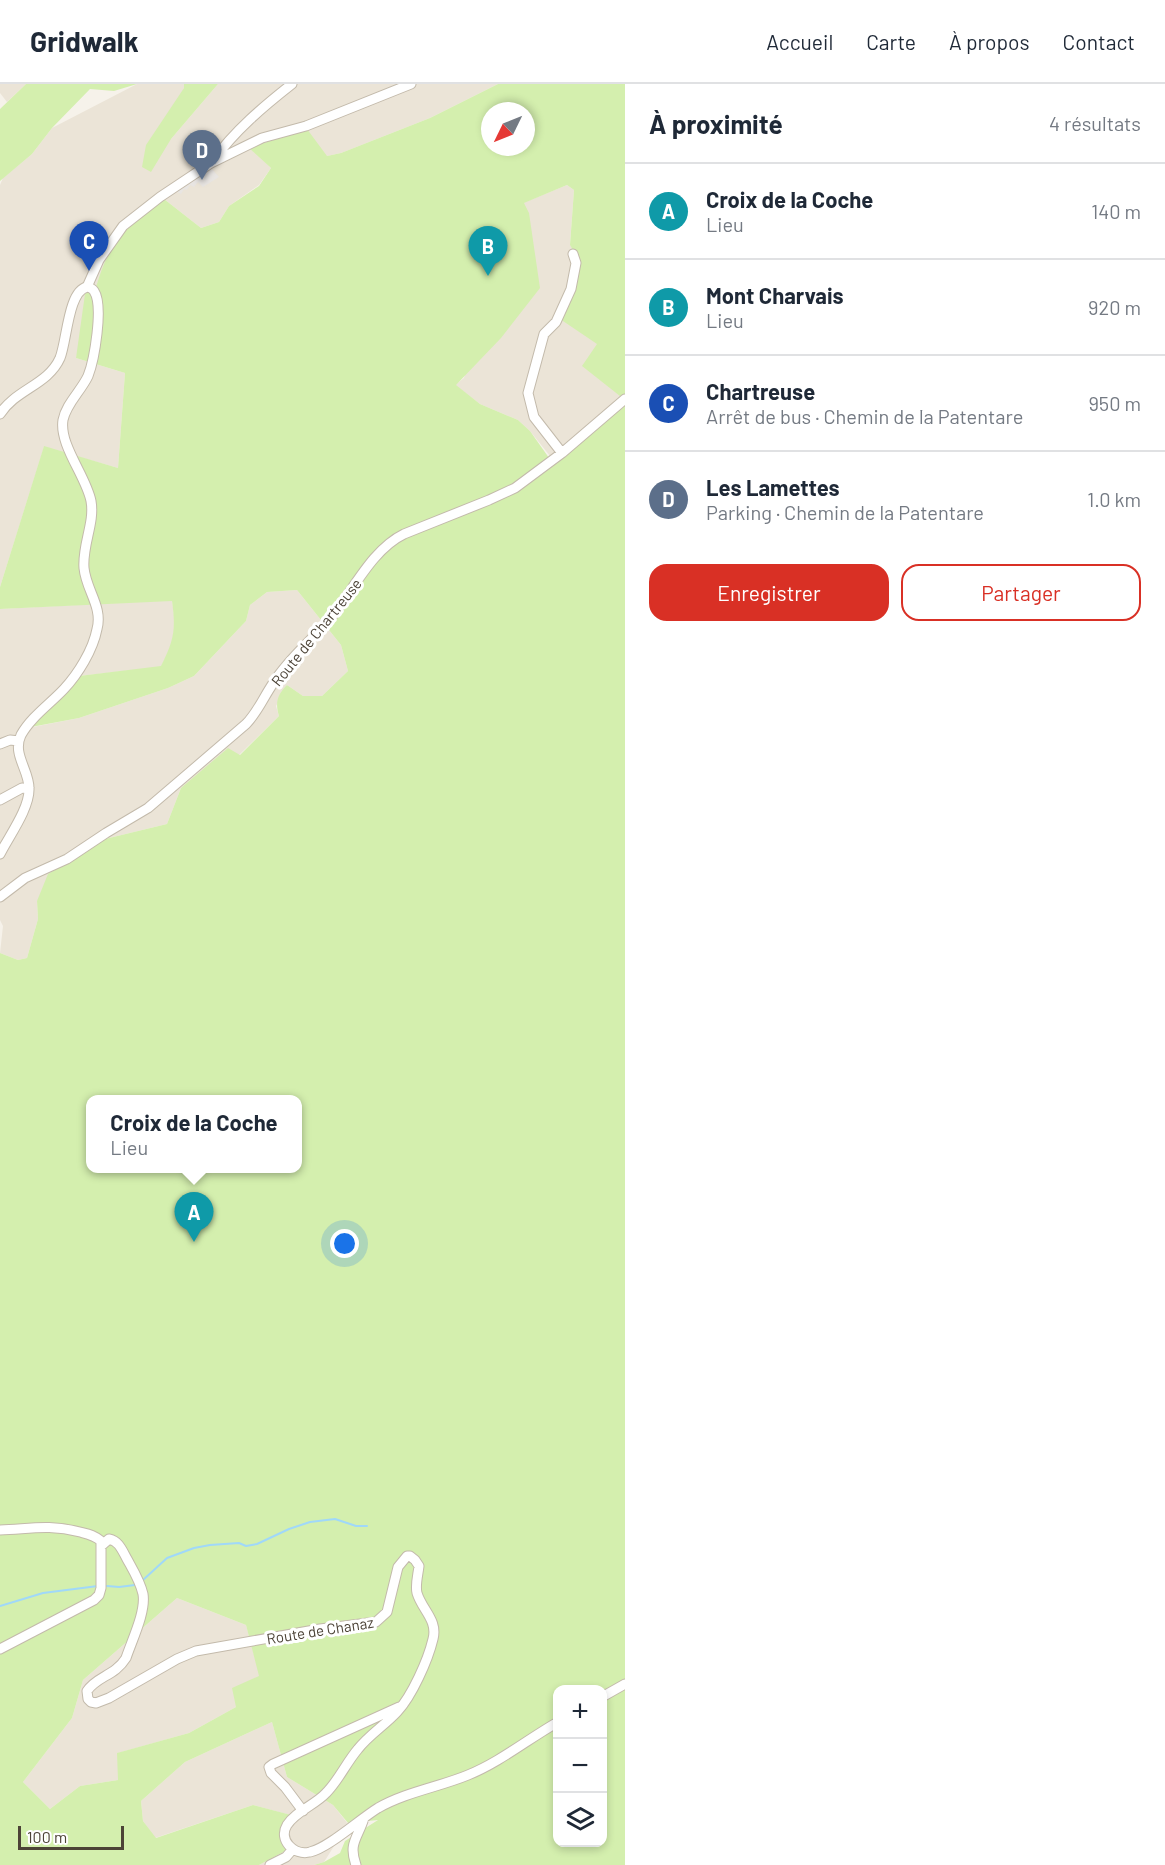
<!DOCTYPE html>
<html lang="fr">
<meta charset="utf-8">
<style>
body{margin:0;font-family:Barlow,sans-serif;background:#f6f6f7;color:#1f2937}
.controls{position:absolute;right:18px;bottom:18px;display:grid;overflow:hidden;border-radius:12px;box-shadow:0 3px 9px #0003}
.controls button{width:54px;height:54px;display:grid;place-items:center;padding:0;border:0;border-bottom:2px solid #e0e1e3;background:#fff;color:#1f2937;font:30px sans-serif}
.compass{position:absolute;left:481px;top:18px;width:54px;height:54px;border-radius:50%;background:#fff;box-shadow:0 3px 9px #0003;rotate:227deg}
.scale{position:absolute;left:18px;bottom:15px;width:106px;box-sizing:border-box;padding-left:6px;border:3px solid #4c4337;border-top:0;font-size:16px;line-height:21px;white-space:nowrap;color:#4c4337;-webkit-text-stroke:4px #fff;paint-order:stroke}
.you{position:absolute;left:345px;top:1160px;width:21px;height:21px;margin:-15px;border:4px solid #fff;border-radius:50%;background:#1a73e8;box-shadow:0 0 0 9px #1a73e833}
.badge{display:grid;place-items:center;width:39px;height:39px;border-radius:50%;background:#d93025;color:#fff;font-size:20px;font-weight:700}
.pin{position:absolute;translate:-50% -50px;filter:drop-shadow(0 2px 3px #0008)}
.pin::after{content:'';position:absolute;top:32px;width:21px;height:18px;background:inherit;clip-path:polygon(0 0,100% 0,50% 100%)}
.popup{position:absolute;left:86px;top:1011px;width:216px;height:78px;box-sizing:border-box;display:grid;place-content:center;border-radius:12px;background:#fff;filter:drop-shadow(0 2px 4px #0005);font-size:20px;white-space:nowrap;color:#747a83}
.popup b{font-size:22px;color:#1f2937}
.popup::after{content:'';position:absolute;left:50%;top:100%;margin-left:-12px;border:12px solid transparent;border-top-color:#fff}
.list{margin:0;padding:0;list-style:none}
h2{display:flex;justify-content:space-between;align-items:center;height:78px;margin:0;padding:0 24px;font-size:26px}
h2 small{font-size:20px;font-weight:400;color:#747a83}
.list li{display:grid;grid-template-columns:39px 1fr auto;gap:18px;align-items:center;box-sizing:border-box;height:96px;padding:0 24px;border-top:2px solid #e0e1e3}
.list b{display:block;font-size:22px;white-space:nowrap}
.list p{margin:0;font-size:20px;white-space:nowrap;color:#747a83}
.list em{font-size:20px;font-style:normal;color:#747a83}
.actions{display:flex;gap:12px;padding:18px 24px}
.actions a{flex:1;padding:14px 0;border:2px solid #d93025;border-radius:18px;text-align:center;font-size:21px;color:#d93025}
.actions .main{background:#d93025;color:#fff}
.icon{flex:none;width:33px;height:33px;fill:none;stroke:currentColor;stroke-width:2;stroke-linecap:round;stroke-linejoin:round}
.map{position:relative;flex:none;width:625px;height:1781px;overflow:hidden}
header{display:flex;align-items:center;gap:36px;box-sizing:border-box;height:84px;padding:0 30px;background:#fff;border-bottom:2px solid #e0e1e3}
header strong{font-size:28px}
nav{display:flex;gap:33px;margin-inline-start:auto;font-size:21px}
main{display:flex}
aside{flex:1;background:#fff}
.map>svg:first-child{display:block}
</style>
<header>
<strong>Gridwalk</strong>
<nav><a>Accueil</a><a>Carte</a><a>À propos</a><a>Contact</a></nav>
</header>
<main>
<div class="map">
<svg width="625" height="1781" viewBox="0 0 625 1781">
<rect width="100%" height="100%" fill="#f6f2ea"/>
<!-- residential -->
<path fill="#ebe4d7" d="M 0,0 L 26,0 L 7,18 L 0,9 Z
M 137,0 L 184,0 L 184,4 L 171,55 L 218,0 L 498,0 L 430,34 L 341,69 L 327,72 L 250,64 L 271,84 L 259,101 L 229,122 L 219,138 L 201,144 L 164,115 L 99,194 L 76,274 L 125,289 L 118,384 L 44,363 L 0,503 L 0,101 L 3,94 L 32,70 L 52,44 Z
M 567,101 L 574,106 L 570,160 L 576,171 L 597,260 L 625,316 L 625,320 L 554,381 L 550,372 L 530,347 L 518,336 L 480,320 L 455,301 L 464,294 L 523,119 Z
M 297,506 L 341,561 L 348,587 L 322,612 L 303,612 L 287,601 L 276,622 L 279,632 L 239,671 L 181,704 L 167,740 L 105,755 L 37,817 L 38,835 L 27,874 L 18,876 L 0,869 L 3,842 L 0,836 L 0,525 L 172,516 L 175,539 L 172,560 L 161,583 L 79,592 L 33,643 L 79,634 L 168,604 L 194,592 L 246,537 L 250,521 L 267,508 Z
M 177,1514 L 246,1541 L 260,1592 L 236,1623 L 189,1649 L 118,1669 L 118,1696 L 80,1702 L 50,1725 L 23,1698 L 72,1634 L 83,1596 Z
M 272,1638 L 287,1693 L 333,1721 L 348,1740 L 324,1778 L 314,1781 L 259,1781 L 287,1766 L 280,1746 L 290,1731 L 253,1721 L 155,1754 L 143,1737 L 141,1717 L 185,1678 Z"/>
<!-- green -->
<path fill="#d4efae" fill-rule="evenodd" d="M 26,0 L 137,0 L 114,7 L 90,5 L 52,44 L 32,70 L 0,97 L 0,25 Z
M 184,0 L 218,0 L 171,55 L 151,88 L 142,83 L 146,61 L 184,4 Z
M 498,0 L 625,0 L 625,316 L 582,282 L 597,260 L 560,235 L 576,171 L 570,161 L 574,106 L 567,101 L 524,119 L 529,129 L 540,204 L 501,254 L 456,301 L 480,320 L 518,336 L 530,347 L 554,381 L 625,320 L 625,1781 L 314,1781 L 324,1778 L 340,1769 L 345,1757 L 378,1736 L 348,1739 L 333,1721 L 287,1693 L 272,1638 L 185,1678 L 141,1717 L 143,1737 L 156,1754 L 253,1721 L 291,1731 L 280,1746 L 287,1766 L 259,1781 L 0,1781 L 0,869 L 18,876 L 27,874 L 38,835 L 37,817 L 48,790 L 105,755 L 167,740 L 181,704 L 228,664 L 240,671 L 279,632 C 275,619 277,611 287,601 L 303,612 L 322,612 L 348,587 L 341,561 L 297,506 L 267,508 L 250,521 L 246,537 L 194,592 L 168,604 L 79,634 L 31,643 L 79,592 L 161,582 C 174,556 176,546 172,517 L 0,525 L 0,503 L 44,362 L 118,384 L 125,289 L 76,274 L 85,210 L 96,203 C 103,179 114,154 133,137 C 142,129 154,122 164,115 L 201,144 L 219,138 L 229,122 L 259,102 L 271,84 L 249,64 L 307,45 L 327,72 L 341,69 L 430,34 ZM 490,27 L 526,27 L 526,63 L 490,63 ZM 91,1016 L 298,1016 L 298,1084 L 91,1084 ZM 177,1514 L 246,1541 L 259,1592 L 232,1604 L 236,1623 L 189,1649 L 117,1669 L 118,1696 L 80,1702 L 50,1725 L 23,1698 L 72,1634 L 83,1596 ZM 558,1606 L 602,1606 L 602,1758 L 558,1758 Z"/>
<!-- parking -->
<path fill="#e8e5e2" d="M 210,83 L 219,93 L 203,103 L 198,98 L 194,103 L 190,101 L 187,106 L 184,105 L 181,110 L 176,107 Z"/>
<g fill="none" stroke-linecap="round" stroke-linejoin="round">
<!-- stream -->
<path stroke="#a0d8f9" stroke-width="2" d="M 143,1496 L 167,1474 L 194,1464 L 210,1461 L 239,1459 L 246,1462 L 257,1460 L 289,1445 L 310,1438 L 335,1435 L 356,1442 L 367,1442
M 107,1502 L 119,1503 L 135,1501
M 0,1522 L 43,1509 L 98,1502"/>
<!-- minor casing -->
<g stroke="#c3baab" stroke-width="11">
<path id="minor" d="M 213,77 C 234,47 264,22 292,0
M 87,203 L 99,176 L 123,142 L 160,113 L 211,79 L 262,54 L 306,42 L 411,0
M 0,330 C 16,305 48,301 60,274 C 67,257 68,207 87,203
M 562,369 L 534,333 L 528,309 L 544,250 L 556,238 L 571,205 L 576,179 L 573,170
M 0,660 L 10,656 L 19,657
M 0,716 L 22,704 L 29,705
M 0,770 C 9,752 30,724 29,704 C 29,686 12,670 21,651 C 31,633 50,620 64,605 C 78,590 93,566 97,545 C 103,523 86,506 84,484 C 82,461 95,439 91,417 C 86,392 59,361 63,336 C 66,320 81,307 88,292 C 94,277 104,222 94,207 C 92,204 91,204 87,203
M 0,813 L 25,794 L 67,775 L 106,749 L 148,724 L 246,640 C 258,628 264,612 274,598 C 289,574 311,557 329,536 C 352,509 371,466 404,450 L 489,416 L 515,404 L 562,369 L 625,315
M 0,1446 C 30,1445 49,1440 80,1448 C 88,1450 94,1451 101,1457 L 101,1462
M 0,1565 L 94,1516 L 99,1511 L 101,1504 L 101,1462 L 109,1455 C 119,1457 122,1466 127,1475 C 133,1486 140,1497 143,1510 C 146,1528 132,1556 126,1574 C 115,1592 97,1592 87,1607 L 88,1615 L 91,1618 L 96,1619 L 109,1614 L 177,1575 L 196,1567 L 320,1545 L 376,1538 L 387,1528 L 398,1483 L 407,1472 L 410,1472 L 415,1476 L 419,1482 C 418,1491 415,1501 417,1509 C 422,1526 438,1536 433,1555 C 428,1576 412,1612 397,1628 C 385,1641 369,1651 358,1665 C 346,1679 339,1696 326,1709 C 315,1721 296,1727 287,1741 C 278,1756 294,1772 310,1768 C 328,1764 360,1735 378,1724 C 406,1708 439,1703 468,1691 C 500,1678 528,1655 558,1638
M 602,1613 L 625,1600
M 303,1727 L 285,1703 L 271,1689 L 269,1683 L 273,1680 L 399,1623
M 270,1781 L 286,1773 L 292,1766
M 356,1781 C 348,1759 358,1754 364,1734"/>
</g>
<!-- minor -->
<use href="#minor" stroke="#fff" stroke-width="9"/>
</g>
<g text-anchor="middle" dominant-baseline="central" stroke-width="6" stroke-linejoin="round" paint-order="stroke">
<!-- street labels -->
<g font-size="15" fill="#4c4337" stroke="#fff">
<text transform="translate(316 548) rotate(-51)">Route de Chartreuse</text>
<text transform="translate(320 1546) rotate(-9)">Route de Chanaz</text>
</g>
</g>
</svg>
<div class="controls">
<button>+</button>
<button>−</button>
<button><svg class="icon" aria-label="layers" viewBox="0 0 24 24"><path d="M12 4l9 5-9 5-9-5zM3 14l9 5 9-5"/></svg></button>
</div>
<svg class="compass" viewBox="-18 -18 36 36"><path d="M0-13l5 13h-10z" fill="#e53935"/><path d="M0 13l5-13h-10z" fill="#747a83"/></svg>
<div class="scale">100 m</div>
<div class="you"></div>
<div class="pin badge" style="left:194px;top:1158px;background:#0f9aa8">A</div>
<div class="popup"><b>Croix de la Coche</b>Lieu</div>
<div class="pin badge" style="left:488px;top:192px;background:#0f9aa8">B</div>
<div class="pin badge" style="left:89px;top:187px;background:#1a4fb4">C</div>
<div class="pin badge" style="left:202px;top:96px;background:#5c6f8a">D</div>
</div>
<aside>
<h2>À proximité<small>4 résultats</small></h2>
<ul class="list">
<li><span class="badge" style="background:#0f9aa8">A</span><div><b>Croix de la Coche</b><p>Lieu</p></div><em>140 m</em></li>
<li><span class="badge" style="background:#0f9aa8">B</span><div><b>Mont Charvais</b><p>Lieu</p></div><em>920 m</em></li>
<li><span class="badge" style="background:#1a4fb4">C</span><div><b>Chartreuse</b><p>Arrêt de bus · Chemin de la Patentare</p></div><em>950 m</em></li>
<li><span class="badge" style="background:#5c6f8a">D</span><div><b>Les Lamettes</b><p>Parking · Chemin de la Patentare</p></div><em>1.0 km</em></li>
</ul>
<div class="actions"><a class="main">Enregistrer</a><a>Partager</a></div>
</aside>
</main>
